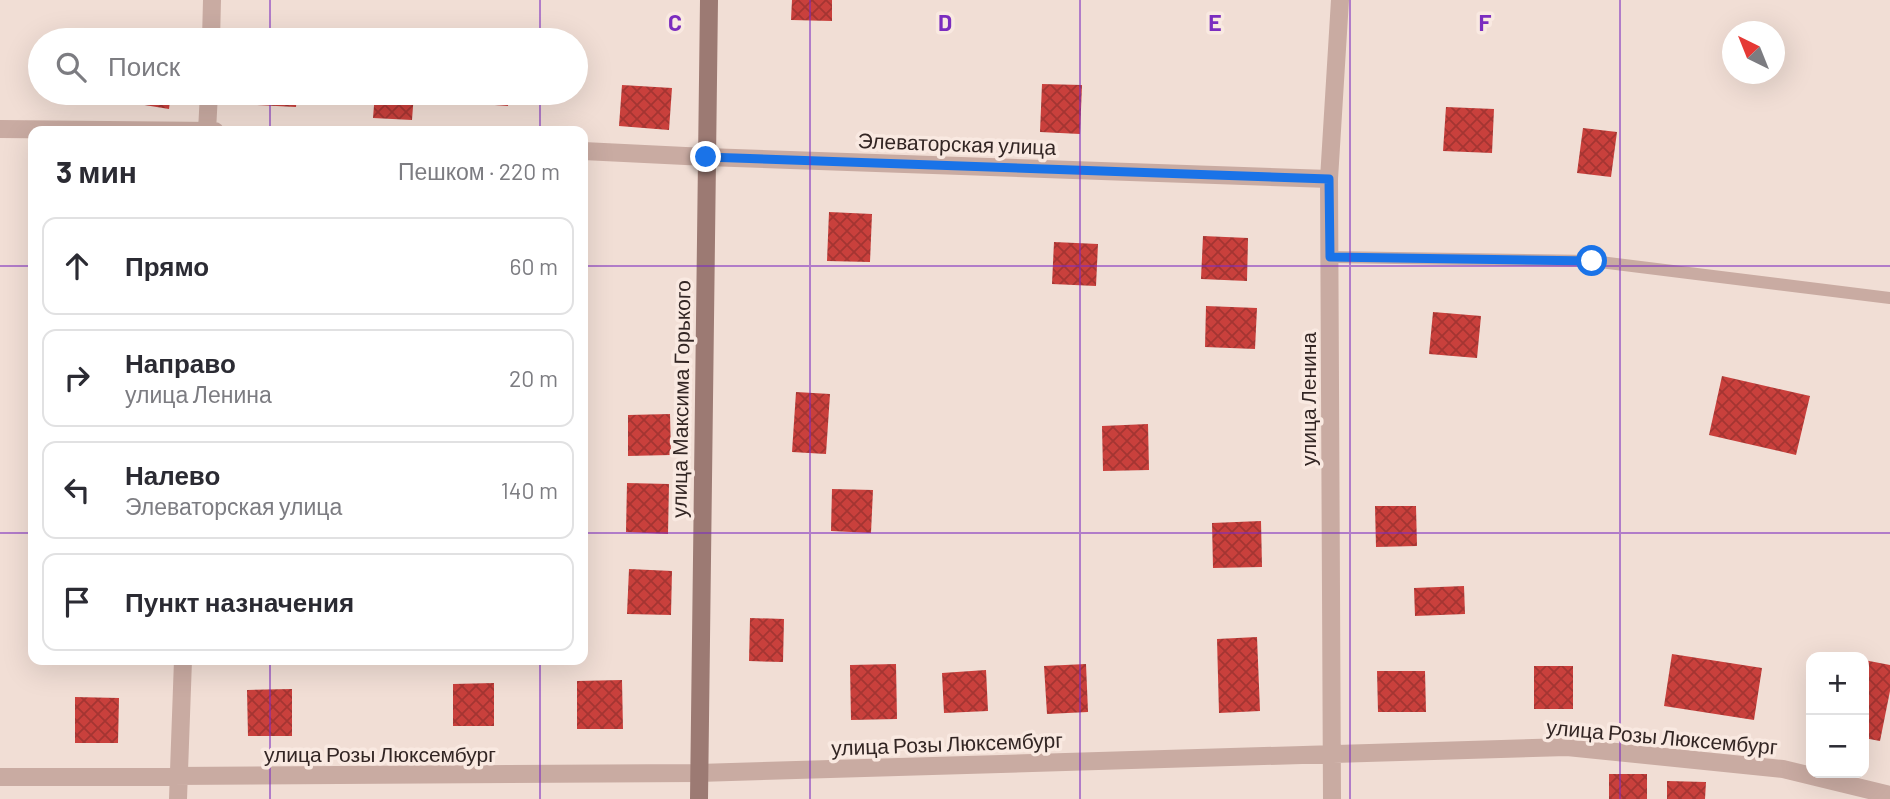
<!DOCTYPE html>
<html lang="ru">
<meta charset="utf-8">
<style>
body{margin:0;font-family:Barlow,sans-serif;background:#f7f7f7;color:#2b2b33}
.controls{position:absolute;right:21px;bottom:21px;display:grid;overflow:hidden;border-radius:14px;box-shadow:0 7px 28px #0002}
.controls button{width:63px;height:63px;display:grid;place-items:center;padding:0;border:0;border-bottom:2px solid #e1e1e2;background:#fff;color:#2b2b33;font:35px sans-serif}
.compass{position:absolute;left:1722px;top:21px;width:63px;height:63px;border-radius:50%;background:#fff;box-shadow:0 7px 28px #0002;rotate:317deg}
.stop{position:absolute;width:21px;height:21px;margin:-16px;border:5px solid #1a73e8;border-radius:50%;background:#fff}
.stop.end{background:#1a73e8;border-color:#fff;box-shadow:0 2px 7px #0008}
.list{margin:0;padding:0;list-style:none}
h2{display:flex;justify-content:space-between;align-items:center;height:91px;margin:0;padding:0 28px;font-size:30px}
h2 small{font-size:23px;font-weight:400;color:#7c7c81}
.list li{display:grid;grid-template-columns:46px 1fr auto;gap:21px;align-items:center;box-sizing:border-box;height:98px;margin:0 14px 14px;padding:0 14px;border:2px solid #e1e1e2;border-radius:14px}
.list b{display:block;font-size:26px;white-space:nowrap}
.list p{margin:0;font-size:23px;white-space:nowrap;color:#7c7c81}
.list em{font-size:23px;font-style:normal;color:#7c7c81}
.icon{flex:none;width:38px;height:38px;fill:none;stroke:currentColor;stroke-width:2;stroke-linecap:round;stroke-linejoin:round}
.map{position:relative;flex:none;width:1890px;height:799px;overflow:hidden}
.search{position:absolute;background:#fff;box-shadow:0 7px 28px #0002;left:28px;top:28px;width:560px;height:77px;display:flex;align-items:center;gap:18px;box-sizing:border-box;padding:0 24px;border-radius:38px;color:#7c7c81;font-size:26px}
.panel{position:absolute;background:#fff;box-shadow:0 7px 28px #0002;left:28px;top:126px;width:560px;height:539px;border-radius:14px}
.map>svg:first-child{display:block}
</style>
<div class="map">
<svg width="1890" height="799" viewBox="0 0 1890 799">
<defs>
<pattern id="building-cross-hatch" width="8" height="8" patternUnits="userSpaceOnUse" patternTransform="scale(1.75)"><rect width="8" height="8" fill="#c9403c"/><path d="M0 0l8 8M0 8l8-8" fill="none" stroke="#a43532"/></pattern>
</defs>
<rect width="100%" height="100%" fill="#f1ded5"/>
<!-- building -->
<path fill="url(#building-cross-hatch)" d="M 792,0 L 832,0 L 832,21 L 791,20 Z
M 1042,84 L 1082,85 L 1080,134 L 1040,132 Z
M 622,85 L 672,88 L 669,130 L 619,126 Z
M 128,93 L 171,93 L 169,109 L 126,102 Z
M 258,93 L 297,93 L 296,107 L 257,105 Z
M 375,93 L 414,93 L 412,120 L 373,118 Z
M 456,93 L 509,93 L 508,106 L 455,102 Z
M 1446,107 L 1494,109 L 1492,153 L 1443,151 Z
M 1583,128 L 1617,132 L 1611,177 L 1577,173 Z
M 829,212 L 872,214 L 870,262 L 827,261 Z
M 1203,236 L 1248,238 L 1247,281 L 1201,279 Z
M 1054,242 L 1098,244 L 1096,286 L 1052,284 Z
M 1206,306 L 1257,308 L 1255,349 L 1205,347 Z
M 1433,312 L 1481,316 L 1477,358 L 1429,354 Z
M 1722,376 L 1810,396 L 1796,455 L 1709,435 Z
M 796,392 L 830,394 L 826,454 L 792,452 Z
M 670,414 L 671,455 L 628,456 L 628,415 Z
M 1148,424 L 1149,470 L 1103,471 L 1102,426 Z
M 627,483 L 669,484 L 668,534 L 626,532 Z
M 832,489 L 873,490 L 871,533 L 831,531 Z
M 1375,506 L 1416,506 L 1417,546 L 1376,547 Z
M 1261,521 L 1262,567 L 1213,568 L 1212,523 Z
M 629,569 L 672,571 L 671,615 L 627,614 Z
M 1464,586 L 1465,614 L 1415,616 L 1414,588 Z
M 750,618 L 784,619 L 783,662 L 749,661 Z
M 1257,637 L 1260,711 L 1219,713 L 1217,639 Z
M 1672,654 L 1762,668 L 1754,720 L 1664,706 Z
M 1864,660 L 1890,665 L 1890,691 L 1880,741 L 1864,738 Z
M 896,664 L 897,719 L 851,720 L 850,665 Z
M 1086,664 L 1088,712 L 1047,714 L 1044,666 Z
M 1534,666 L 1573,666 L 1573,709 L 1534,709 Z
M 986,670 L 988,711 L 944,713 L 942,673 Z
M 1377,671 L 1425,671 L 1426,712 L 1378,712 Z
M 622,680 L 623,729 L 577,729 L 577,681 Z
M 494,683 L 494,726 L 453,726 L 453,684 Z
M 292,689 L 292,736 L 248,736 L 247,690 Z
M 75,697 L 119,698 L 118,743 L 75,743 Z
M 1609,774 L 1647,774 L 1647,799 L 1609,799 Z
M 1667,781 L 1706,782 L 1705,799 L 1667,799 Z"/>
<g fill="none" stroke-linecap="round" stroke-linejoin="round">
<!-- lane -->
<path stroke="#c9aba2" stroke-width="12" d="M 1330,257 L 1592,261 L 1890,298"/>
<!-- street -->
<path stroke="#c9aba2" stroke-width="18" d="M 211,40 L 212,0
M 0,129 L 215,131
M 207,131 L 209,93
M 583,151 L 706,157 L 1329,179
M 0,777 L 698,773 L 1567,747 L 1783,769 L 1890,795
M 178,799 L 183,660
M 1332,799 L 1329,179 L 1340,0"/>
<!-- secondary -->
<path stroke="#9c7a73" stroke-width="18" d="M 699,799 L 709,0"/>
</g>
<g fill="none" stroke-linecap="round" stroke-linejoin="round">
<!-- route -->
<path stroke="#1a73e8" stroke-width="9" d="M 706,157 L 1329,179 L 1330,257 L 1592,261"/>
</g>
<!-- grid -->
<path fill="none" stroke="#7b2cbf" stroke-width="2" stroke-opacity="0.55" d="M 270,0 L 270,40M 540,0 L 540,40M 810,0 L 810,799M 1080,0 L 1080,799M 1350,0 L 1350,799M 1620,0 L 1620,799M 270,93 L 270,131M 540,93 L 540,131M 0,266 L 33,266M 583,266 L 1890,266M 0,533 L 33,533M 583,533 L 1890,533M 270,660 L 270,799M 540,660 L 540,799"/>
<g text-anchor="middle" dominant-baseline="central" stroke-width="7" stroke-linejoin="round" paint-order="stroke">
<!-- street labels -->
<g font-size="21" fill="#332624" stroke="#f9e9e1">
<text transform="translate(957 143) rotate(2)">Элеваторская улица</text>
<text transform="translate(680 399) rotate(-89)">улица Максима Горького</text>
<text transform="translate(1307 399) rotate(-90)">улица Ленина</text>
<text transform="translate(1662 736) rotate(5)">улица Розы Люксембург</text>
<text transform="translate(947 743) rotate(-2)">улица Розы Люксембург</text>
<text x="380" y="753">улица Розы Люксембург</text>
</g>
</g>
<g font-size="23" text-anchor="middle" font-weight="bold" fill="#7b2cbf" stroke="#f9e9e1" stroke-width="7" stroke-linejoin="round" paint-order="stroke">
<text x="675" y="31">C</text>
<text x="945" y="31">D</text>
<text x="1215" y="31">E</text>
<text x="1485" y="31">F</text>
</g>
</svg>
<div class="controls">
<button>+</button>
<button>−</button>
</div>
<svg class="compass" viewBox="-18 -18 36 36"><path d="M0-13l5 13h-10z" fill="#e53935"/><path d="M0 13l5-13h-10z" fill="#7c7c81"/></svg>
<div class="stop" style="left:1592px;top:261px"></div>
<div class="stop end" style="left:706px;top:157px"></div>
<div class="search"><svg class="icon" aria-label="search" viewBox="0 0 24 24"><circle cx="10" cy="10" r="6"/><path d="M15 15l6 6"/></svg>Поиск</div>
<section class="panel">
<h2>3 мин<small>Пешком · 220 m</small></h2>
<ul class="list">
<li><svg class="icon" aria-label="ahead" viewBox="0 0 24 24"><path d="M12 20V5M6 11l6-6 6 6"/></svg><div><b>Прямо</b></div><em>60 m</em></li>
<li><svg class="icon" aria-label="right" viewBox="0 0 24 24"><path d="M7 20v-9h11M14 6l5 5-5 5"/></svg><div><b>Направо</b><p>улица Ленина</p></div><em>20 m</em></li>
<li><svg class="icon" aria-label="left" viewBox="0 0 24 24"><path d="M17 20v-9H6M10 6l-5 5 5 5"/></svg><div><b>Налево</b><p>Элеваторская улица</p></div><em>140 m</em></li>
<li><svg class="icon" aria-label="arrive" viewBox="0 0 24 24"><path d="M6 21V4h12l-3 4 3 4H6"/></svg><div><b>Пункт назначения</b></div></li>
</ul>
</section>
</div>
